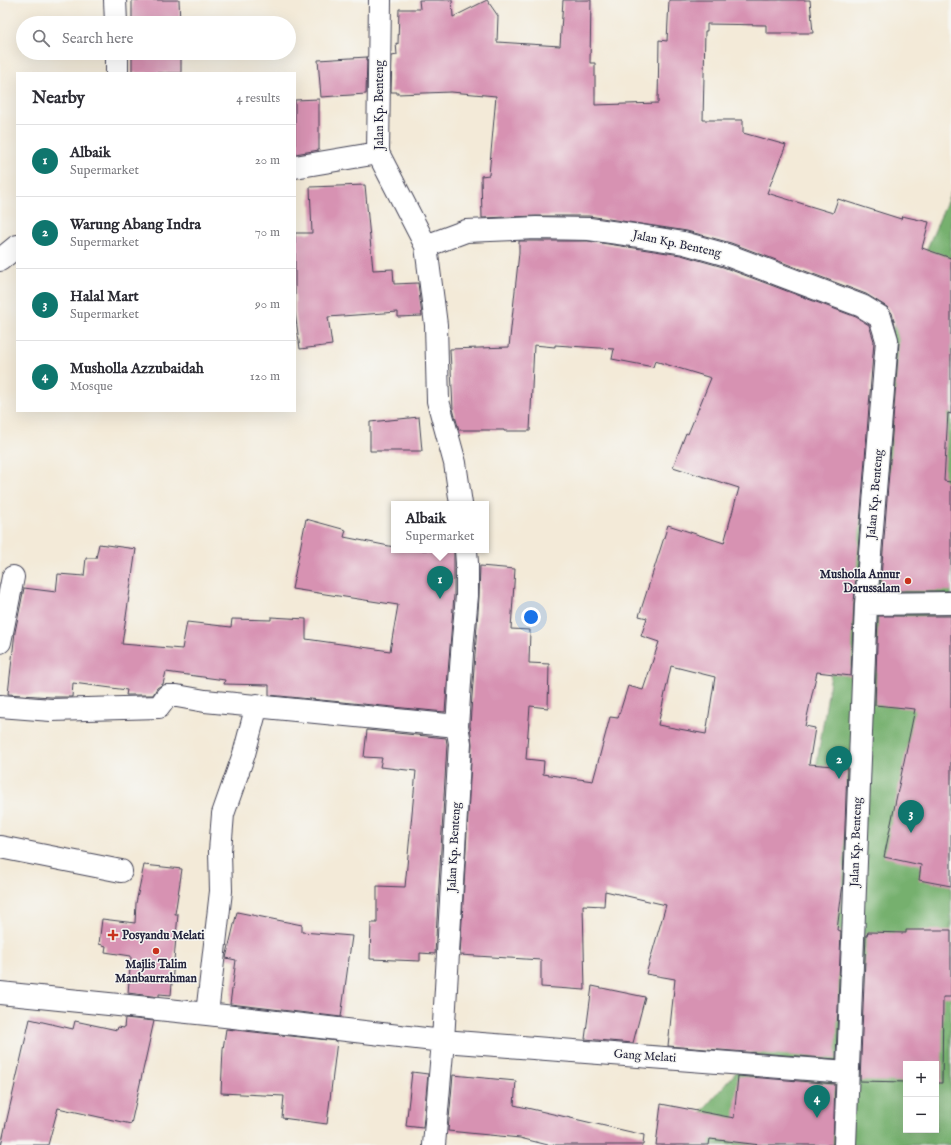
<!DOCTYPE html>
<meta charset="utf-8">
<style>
body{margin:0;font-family:"IM FELL English",serif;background:#f7f7f7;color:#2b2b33}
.controls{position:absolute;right:12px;bottom:12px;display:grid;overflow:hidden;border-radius:0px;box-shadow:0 4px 16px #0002}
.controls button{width:36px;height:36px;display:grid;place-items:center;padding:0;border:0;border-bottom:1px solid #e1e1e2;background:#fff;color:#2b2b33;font:20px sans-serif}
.you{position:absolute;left:531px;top:617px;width:14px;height:14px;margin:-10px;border:3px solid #fff;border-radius:50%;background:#1a73e8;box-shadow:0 0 0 6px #1a73e833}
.badge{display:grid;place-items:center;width:26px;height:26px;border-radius:50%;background:#0f766e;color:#fff;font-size:13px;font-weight:700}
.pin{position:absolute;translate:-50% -33px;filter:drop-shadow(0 1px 2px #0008)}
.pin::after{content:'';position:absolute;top:21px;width:14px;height:12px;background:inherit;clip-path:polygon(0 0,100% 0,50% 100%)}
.popup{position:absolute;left:391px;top:501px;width:98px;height:52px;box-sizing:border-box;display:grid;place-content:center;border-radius:0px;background:#fff;filter:drop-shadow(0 1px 3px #0005);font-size:13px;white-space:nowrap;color:#7c7c81}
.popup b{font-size:15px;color:#2b2b33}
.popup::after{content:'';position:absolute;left:50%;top:100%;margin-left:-8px;border:8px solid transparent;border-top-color:#fff}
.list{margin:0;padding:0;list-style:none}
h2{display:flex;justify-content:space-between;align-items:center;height:52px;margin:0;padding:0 16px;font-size:17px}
h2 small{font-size:13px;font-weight:400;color:#7c7c81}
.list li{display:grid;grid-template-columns:26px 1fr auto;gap:12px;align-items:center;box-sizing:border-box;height:72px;padding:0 16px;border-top:1px solid #e1e1e2}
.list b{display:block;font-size:15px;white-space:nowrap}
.list p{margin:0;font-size:13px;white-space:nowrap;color:#7c7c81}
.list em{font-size:13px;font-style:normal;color:#7c7c81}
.icon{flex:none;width:22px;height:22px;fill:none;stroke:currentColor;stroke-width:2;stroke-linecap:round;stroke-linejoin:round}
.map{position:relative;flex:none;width:951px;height:1145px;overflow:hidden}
.search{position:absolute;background:#fff;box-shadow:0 4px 16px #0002;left:16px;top:16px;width:280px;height:44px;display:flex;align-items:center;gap:10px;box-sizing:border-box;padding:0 14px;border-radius:22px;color:#7c7c81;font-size:15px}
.panel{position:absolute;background:#fff;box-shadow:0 4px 16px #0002;left:16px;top:72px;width:280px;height:340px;border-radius:0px}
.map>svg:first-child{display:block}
</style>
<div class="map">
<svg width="951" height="1145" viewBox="0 0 951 1145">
<rect width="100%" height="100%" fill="#f6f6f2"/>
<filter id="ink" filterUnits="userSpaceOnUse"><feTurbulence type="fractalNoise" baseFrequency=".025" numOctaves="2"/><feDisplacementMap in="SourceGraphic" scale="8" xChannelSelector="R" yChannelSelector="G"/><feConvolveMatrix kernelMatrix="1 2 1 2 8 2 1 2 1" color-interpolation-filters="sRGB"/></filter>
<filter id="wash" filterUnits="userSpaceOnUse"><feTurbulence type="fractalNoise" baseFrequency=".012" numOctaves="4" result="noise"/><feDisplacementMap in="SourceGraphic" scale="16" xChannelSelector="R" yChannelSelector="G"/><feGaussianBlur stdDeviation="0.9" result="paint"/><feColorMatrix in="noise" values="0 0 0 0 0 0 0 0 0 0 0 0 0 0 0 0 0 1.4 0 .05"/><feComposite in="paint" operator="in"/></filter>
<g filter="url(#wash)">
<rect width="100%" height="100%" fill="#f3ead8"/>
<!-- forest -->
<path fill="#76b06e" stroke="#4c6954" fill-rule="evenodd" d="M 951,192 L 951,1145 L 672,1145 L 774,1029 L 883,352 ZM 906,1064 L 936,1064 L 936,1130 L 906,1130 Z"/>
<g id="blocks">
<!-- building -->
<path fill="#d792b2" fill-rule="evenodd" d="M 132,0 L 179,0 L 180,23 L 132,23 Z
M 419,0 L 452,0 L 453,17 L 487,0 L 498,16 L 497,42 L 560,46 L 563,0 L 591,0 L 590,63 L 595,63 L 595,105 L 658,103 L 659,40 L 667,41 L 669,0 L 810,0 L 813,33 L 766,33 L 766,25 L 707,24 L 707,31 L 705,31 L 703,120 L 743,120 L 743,133 L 786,145 L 767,193 L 833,213 L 838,199 L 901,219 L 902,216 L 929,222 L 922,248 L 951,258 L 951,414 L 948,413 L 944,481 L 951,482 L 951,591 L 880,591 L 899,341 L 892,313 L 887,307 L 866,294 L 731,243 L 687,231 L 589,216 L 536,216 L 482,218 L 481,176 L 489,175 L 496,96 L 451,92 L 397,94 L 397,92 L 391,92 L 392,56 L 397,55 L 396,43 L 398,44 L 399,9 L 420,9 Z
M 132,53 L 181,53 L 181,73 L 132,73 Z
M 367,57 L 366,94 L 321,97 L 318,60 Z
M 319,99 L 319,150 L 295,154 L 295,100 Z
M 365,185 L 373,270 L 393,269 L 394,284 L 418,283 L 422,316 L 398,317 L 398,312 L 328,317 L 332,345 L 300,349 L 295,312 L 295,233 L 312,233 L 310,187 Z
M 519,241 L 588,241 L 681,255 L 723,267 L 856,317 L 869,325 L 874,341 L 854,603 L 851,676 L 817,672 L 805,726 L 815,728 L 809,764 L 847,767 L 843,883 L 837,930 L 841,931 L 836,1059 L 668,1046 L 675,979 L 646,974 L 666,905 L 605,891 L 604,906 L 583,905 L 585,990 L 541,987 L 541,960 L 460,955 L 472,744 L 470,725 L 479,597 L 480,566 L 515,569 L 511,629 L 530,630 L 529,663 L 549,664 L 548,708 L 530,706 L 526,759 L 544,761 L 543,774 L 593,781 L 610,717 L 618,718 L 628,686 L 643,690 L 659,642 L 641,636 L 647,618 L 639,616 L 668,525 L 724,543 L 739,488 L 673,467 L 686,433 L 688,434 L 711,378 L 655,361 L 653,367 L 612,359 L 614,349 L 555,345 L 555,347 L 534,345 L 530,431 L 504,431 L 504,430 L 459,430 L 453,409 L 450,349 L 509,347 L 519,253 ZM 671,666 L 715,677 L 706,734 L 658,725 Z
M 419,417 L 422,451 L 370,451 L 370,422 Z
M 306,519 L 346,530 L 344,537 L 394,547 L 394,550 L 454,550 L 454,595 L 445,712 L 269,695 L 269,685 L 224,684 L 225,680 L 166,672 L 163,684 L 157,688 L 153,695 L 126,695 L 127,690 L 73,683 L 72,697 L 51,697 L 8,694 L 15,632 L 24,588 L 56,592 L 58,574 L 84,576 L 86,558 L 96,558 L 99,544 L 136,549 L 122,644 L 182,649 L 187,622 L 231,627 L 232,619 L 271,620 L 271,617 L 306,619 L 306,639 L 390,651 L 398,605 L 292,589 Z
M 878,616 L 951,616 L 951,886 L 919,880 L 921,865 L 884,857 L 915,709 L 875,705 Z
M 367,730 L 446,738 L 447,744 L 435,954 L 420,953 L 420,961 L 370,959 L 371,923 L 377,923 L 377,886 L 405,887 L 416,771 L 380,767 L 382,758 L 364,757 Z
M 144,865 L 182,869 L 175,914 L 178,914 L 171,995 L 159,994 L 159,997 L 128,993 L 131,956 L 105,952 L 106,946 L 99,944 L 102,919 L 135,923 L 136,903 Z
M 237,912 L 302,925 L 302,932 L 352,936 L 341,1017 L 230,1004 L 236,960 L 226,958 Z
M 906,930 L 951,930 L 951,997 L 943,997 L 942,1083 L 936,1083 L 936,1064 L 906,1064 L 906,1082 L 860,1081 L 866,935 L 867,935 L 868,932 L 906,933 Z
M 592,986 L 645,997 L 633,1043 L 585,1039 Z
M 125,1018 L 154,1021 L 131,1124 L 58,1108 L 48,1145 L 1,1145 L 30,1019 L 73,1029 L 75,1021 L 117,1030 L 118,1027 L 124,1028 Z
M 226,1029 L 337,1041 L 327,1124 L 282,1118 L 284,1096 L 221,1093 L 223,1049 Z
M 412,1072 L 428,1074 L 423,1128 L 406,1126 Z
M 453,1075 L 516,1081 L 514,1105 L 644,1135 L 643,1145 L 548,1145 L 520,1138 L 448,1131 Z
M 738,1076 L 835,1084 L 833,1145 L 760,1145 L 710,1139 L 709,1145 L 656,1145 L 661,1104 L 734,1118 Z"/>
</g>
</g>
<g filter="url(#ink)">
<use href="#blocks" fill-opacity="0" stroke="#414053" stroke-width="1"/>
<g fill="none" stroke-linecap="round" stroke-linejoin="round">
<!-- minor casing -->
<g stroke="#414053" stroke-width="24">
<path id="minor" d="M 115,0 L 116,23
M 380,0 L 378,153 L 426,246 L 436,325 L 438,401 L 455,463 L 461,504
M 117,53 L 117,73
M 295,167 L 378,153
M 426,246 L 466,231 L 536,228 L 589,229 L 640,236 L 684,243 L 727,255 L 862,306 L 880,317 L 887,340 L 866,604 L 845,1145
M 0,260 L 17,246
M 866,604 L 951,603
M 0,642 L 13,577
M 0,706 L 51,710 L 159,707 L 167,696 L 177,696 L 205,701 L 457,726
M 0,847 L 121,871
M 0,993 L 207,1014 L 443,1041 L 847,1072
M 207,1014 L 221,891 L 220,851 L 223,814 L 244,754 L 257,705
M 434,1145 L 443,1041 L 460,743 L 457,726 L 463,639 L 467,596 L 467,563 L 466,550"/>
</g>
<!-- minor -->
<use href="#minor" stroke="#fff" stroke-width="22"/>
</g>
</g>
<!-- markers -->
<g fill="#c8321e" stroke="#f6f6f2" stroke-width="1.5">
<circle cx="908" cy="581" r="4"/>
<path d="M111 929h4v4h4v4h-4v4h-4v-4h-4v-4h4z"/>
<circle cx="156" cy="951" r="4"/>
</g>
<g text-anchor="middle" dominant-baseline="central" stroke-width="3" stroke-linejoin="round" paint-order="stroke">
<!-- street labels -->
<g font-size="12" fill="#22223b" stroke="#f6f6f2">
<text transform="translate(379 105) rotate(-90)">Jalan Kp. Benteng</text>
<text transform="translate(677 244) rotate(12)">Jalan Kp. Benteng</text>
<text transform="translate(875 494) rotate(-85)">Jalan Kp. Benteng</text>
<text transform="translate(856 842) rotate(-88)">Jalan Kp. Benteng</text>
<text transform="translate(454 847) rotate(-87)">Jalan Kp. Benteng</text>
<text transform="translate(645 1056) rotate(4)">Gang Melati</text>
</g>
<!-- poi labels -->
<g font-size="12" font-weight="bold" fill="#22223b" stroke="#f6f6f2" text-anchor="end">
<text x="900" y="574">Musholla Annur<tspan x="900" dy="14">Darussalam</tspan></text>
<text x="122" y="935" text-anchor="start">Posyandu Melati</text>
<text x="156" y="964" text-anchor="middle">Majlis Talim<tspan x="156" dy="14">Manbaurrahman</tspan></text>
</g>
</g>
</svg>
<div class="controls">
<button>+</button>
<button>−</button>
</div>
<div class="you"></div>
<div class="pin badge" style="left:440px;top:599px">1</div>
<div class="popup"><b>Albaik</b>Supermarket</div>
<div class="pin badge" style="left:839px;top:779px">2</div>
<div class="pin badge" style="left:911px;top:833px">3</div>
<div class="pin badge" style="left:817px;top:1118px">4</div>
<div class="search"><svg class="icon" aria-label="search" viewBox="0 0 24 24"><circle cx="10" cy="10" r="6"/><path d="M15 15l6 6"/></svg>Search here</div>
<section class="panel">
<h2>Nearby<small>4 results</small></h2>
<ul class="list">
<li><span class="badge">1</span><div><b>Albaik</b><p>Supermarket</p></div><em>20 m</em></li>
<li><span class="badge">2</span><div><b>Warung Abang Indra</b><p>Supermarket</p></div><em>70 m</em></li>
<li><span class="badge">3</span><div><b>Halal Mart</b><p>Supermarket</p></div><em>90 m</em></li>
<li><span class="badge">4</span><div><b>Musholla Azzubaidah</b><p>Mosque</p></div><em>120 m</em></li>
</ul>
</section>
</div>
